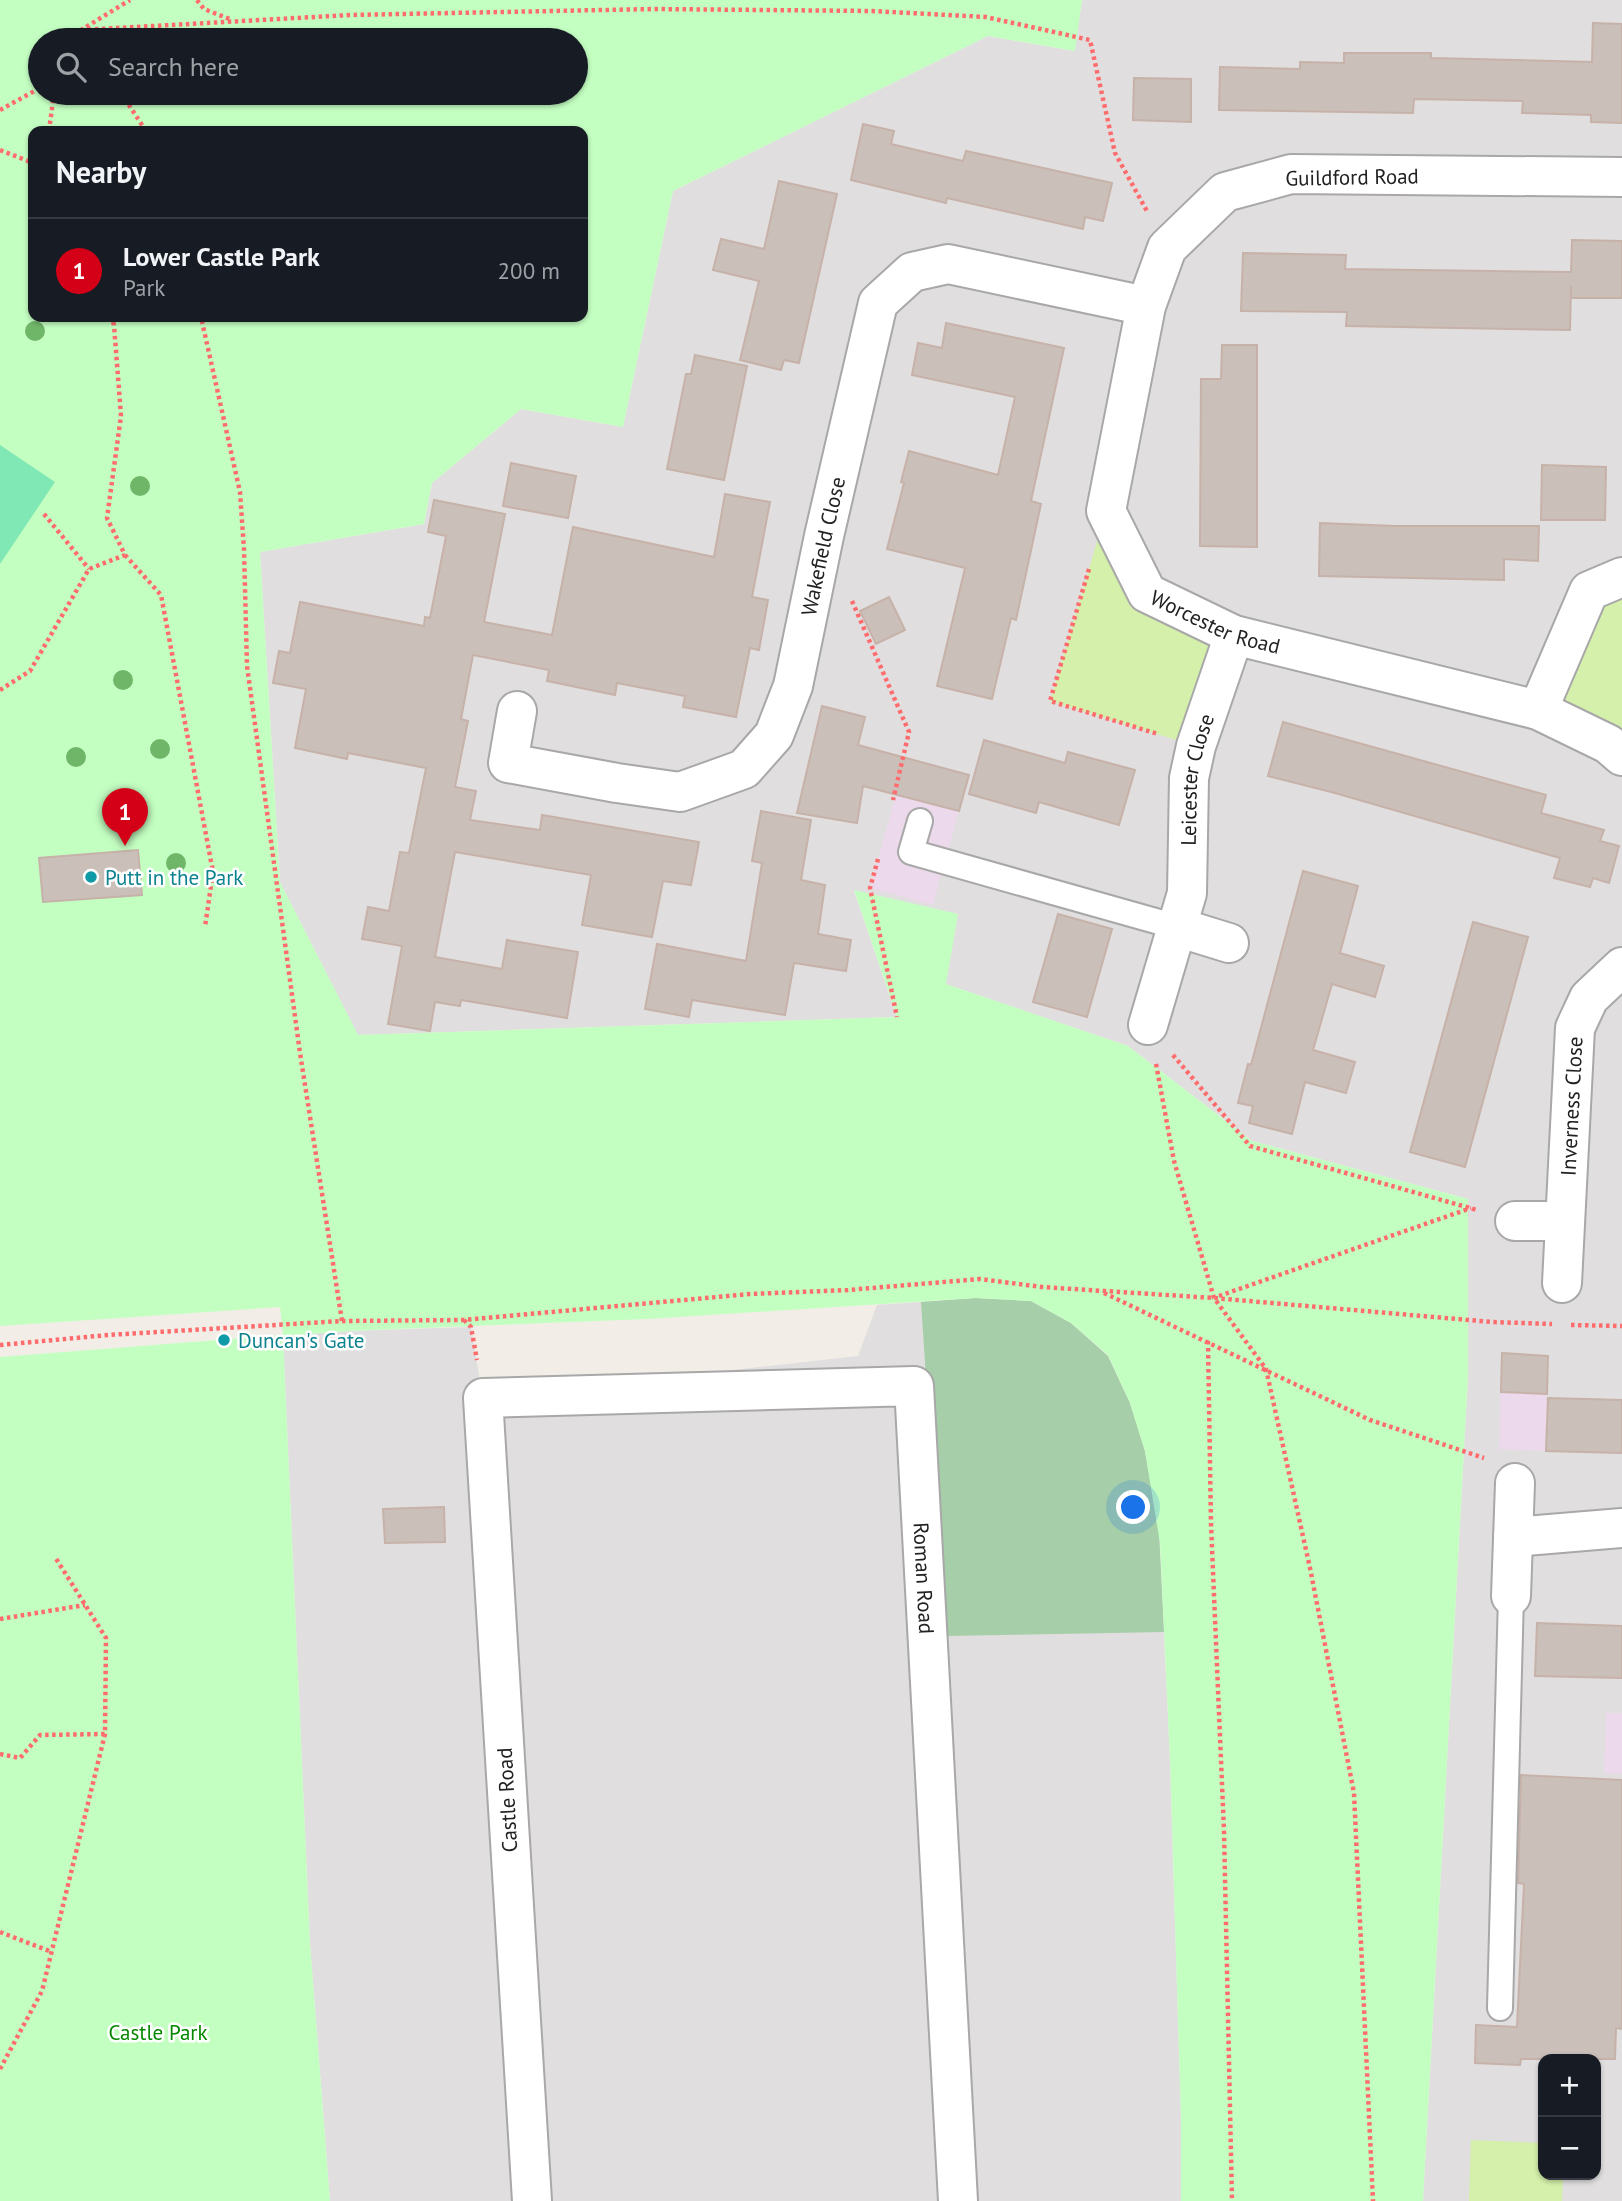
<!DOCTYPE html>
<meta charset="utf-8">
<style>
body{margin:0;font-family:"PT Sans",sans-serif;background:#20242c;color:#f1f3f6}
.controls{position:absolute;right:21px;bottom:21px;display:grid;overflow:hidden;border-radius:14px;box-shadow:0 2px 5px #0004}
.controls button{width:63px;height:63px;display:grid;place-items:center;padding:0;border:0;border-bottom:2px solid #363941;background:#171b24;color:#f1f3f6;font:35px sans-serif}
.you{position:absolute;left:1134px;top:1508px;width:24px;height:24px;margin:-18px;border:5px solid #fff;border-radius:50%;background:#1a73e8;box-shadow:0 0 0 10px #1a73e833}
.badge{display:grid;place-items:center;width:46px;height:46px;border-radius:50%;background:#d30018;color:#fff;font-size:23px;font-weight:700}
.pin{position:absolute;translate:-50% -58px;filter:drop-shadow(0 2px 4px #0008)}
.pin::after{content:'';position:absolute;top:37px;width:24px;height:21px;background:inherit;clip-path:polygon(0 0,100% 0,50% 100%)}
.list{margin:0;padding:0;list-style:none}
h2{display:flex;justify-content:space-between;align-items:center;height:91px;margin:0;padding:0 28px;font-size:30px}
h2 small{font-size:23px;font-weight:400;color:#9ea1a6}
.list li{display:grid;grid-template-columns:46px 1fr auto;gap:21px;align-items:center;box-sizing:border-box;height:105px;padding:0 28px;border-top:2px solid #363941}
.list b{display:block;font-size:26px;white-space:nowrap}
.list p{margin:0;font-size:23px;white-space:nowrap;color:#9ea1a6}
.list em{font-size:23px;font-style:normal;color:#9ea1a6}
.icon{flex:none;width:38px;height:38px;fill:none;stroke:currentColor;stroke-width:2;stroke-linecap:round;stroke-linejoin:round}
.map{position:relative;flex:none;width:1622px;height:2201px;overflow:hidden}
.search{position:absolute;background:#171b24;box-shadow:0 2px 5px #0004;left:28px;top:28px;width:560px;height:77px;display:flex;align-items:center;gap:18px;box-sizing:border-box;padding:0 24px;border-radius:38px;color:#9ea1a6;font-size:26px}
.panel{position:absolute;background:#171b24;box-shadow:0 2px 5px #0004;left:28px;top:126px;width:560px;height:196px;border-radius:14px}
.map>svg:first-child{display:block}
</style>
<div class="map">
<svg width="1622" height="2201" viewBox="0 0 1622 2201">
<rect width="100%" height="100%" fill="#f2eee7"/>
<!-- residential -->
<path fill="#e0dede" fill-rule="evenodd" d="M 1082,0 L 1622,0 L 1622,2201 L 1423,2201 L 1468,1376 L 1468,1199 L 1252,1141 L 1128,1046 L 945,984 L 854,891 L 897,1017 L 357,1035 L 280,882 L 260,552 L 424,524 L 432,483 L 521,409 L 623,427 L 673,191 L 988,36 L 1074,51 ZM 1543,2059 L 1596,2059 L 1596,2175 L 1543,2175 Z
M 976,1298 L 1159,1531 L 1170,1760 L 1181,2118 L 1181,2201 L 330,2201 L 310,1944 L 283,1336 L 348,1331 L 471,1327 L 483,1398 L 858,1356 L 877,1305 Z"/>
<!-- industrial -->
<path fill="#ecd9eb" d="M 906,758 L 969,775 L 933,905 L 870,888 Z
M 1502,1353 L 1548,1355 L 1545,1451 L 1499,1449 Z
M 1606,1713 L 1622,1713 L 1622,1774 L 1604,1773 Z"/>
<!-- grass -->
<path fill="#d4f0aa" d="M 1106,511 L 1147,593 L 1234,635 L 1196,746 L 1050,701 Z
M 1622,577 L 1622,756 L 1538,710 L 1589,591 Z
M 1471,2140 L 1543,2143 L 1543,2175 L 1563,2175 L 1562,2201 L 1469,2201 Z"/>
<!-- cemetery -->
<path fill="#a6cea8" d="M 976,1298 L 1031,1301 L 1071,1323 L 1108,1356 L 1130,1403 L 1145,1451 L 1159,1531 L 1164,1632 L 943,1636 L 921,1302 Z"/>
<!-- park -->
<path fill="#c4ffc2" fill-rule="evenodd" d="M 0,0 L 1082,0 L 1075,51 L 988,36 L 673,191 L 623,427 L 521,409 L 432,483 L 424,524 L 260,552 L 280,882 L 358,1035 L 897,1017 L 854,890 L 958,914 L 946,984 L 1128,1046 L 1252,1141 L 1468,1199 L 1468,1376 L 1423,2201 L 1181,2201 L 1181,2118 L 1170,1760 L 1160,1543 L 1145,1451 L 1130,1403 L 1108,1355 L 1071,1323 L 1031,1301 L 976,1298 L 647,1319 L 348,1331 L 283,1336 L 310,1944 L 330,2201 L 0,2201 L 0,1357 L 283,1335 L 280,1307 L 0,1326 ZM 40,40 L 576,40 L 576,93 L 40,93 ZM 33,131 L 583,131 L 583,317 L 33,317 Z"/>
<!-- pitch -->
<path fill="#7fe8b4" d="M 0,445 L 55,482 L 0,564 Z"/>
<!-- building -->
<path fill="#cbbfba" stroke="#c6b2a8" stroke-width="2" d="M 1593,23 L 1622,24 L 1622,123 L 1591,122 L 1591,115 L 1522,113 L 1523,101 L 1414,99 L 1413,113 L 1219,110 L 1220,67 L 1300,69 L 1300,62 L 1344,63 L 1344,53 L 1431,53 L 1431,58 L 1592,62 Z
M 1134,78 L 1191,79 L 1191,122 L 1133,120 Z
M 863,124 L 894,131 L 891,144 L 963,161 L 966,151 L 1112,183 L 1103,221 L 1085,217 L 1083,229 L 947,198 L 946,203 L 851,180 Z
M 779,181 L 837,194 L 799,363 L 784,360 L 781,370 L 740,360 L 759,281 L 713,270 L 721,239 L 764,249 Z
M 1572,240 L 1622,241 L 1622,298 L 1571,298 L 1571,286 L 1570,330 L 1346,326 L 1347,312 L 1241,311 L 1243,253 L 1346,255 L 1345,269 L 1571,272 Z
M 946,323 L 1064,348 L 1031,501 L 1041,504 L 1016,620 L 1011,618 L 992,699 L 937,686 L 965,568 L 887,549 L 904,483 L 901,482 L 909,451 L 998,475 L 1015,397 L 912,375 L 918,343 L 942,348 Z
M 1222,345 L 1257,345 L 1257,547 L 1200,546 L 1201,379 L 1221,379 Z
M 695,355 L 747,366 L 724,480 L 667,469 L 686,374 L 691,374 Z
M 511,463 L 576,476 L 568,518 L 503,506 Z
M 1542,465 L 1606,467 L 1605,520 L 1541,520 Z
M 725,494 L 770,502 L 752,597 L 768,600 L 759,650 L 750,648 L 736,717 L 683,707 L 685,696 L 617,683 L 615,695 L 547,681 L 549,670 L 473,655 L 461,719 L 468,721 L 455,787 L 476,791 L 470,820 L 540,830 L 542,815 L 699,842 L 691,885 L 663,881 L 652,937 L 582,925 L 591,875 L 455,852 L 435,957 L 502,969 L 507,940 L 578,952 L 567,1018 L 461,1000 L 460,1006 L 435,1002 L 430,1031 L 388,1024 L 402,946 L 362,939 L 368,907 L 389,911 L 400,852 L 409,853 L 426,768 L 348,753 L 347,759 L 295,748 L 306,689 L 273,683 L 279,651 L 290,653 L 300,602 L 424,626 L 425,617 L 430,618 L 446,536 L 428,532 L 434,500 L 505,514 L 484,622 L 552,635 L 573,527 L 714,557 Z
M 1320,523 L 1395,526 L 1539,526 L 1538,561 L 1504,559 L 1504,580 L 1319,576 Z
M 889,597 L 905,630 L 876,644 L 860,611 Z
M 822,706 L 865,717 L 858,745 L 969,775 L 959,811 L 863,786 L 857,823 L 797,813 Z
M 1283,722 L 1546,795 L 1541,813 L 1604,830 L 1600,841 L 1619,846 L 1609,883 L 1593,878 L 1590,887 L 1554,878 L 1560,858 L 1335,793 L 1268,776 Z
M 984,740 L 1065,763 L 1068,752 L 1135,770 L 1119,825 L 1039,802 L 1036,813 L 969,794 Z
M 761,811 L 811,820 L 801,880 L 825,885 L 818,934 L 851,940 L 846,971 L 794,963 L 785,1015 L 692,1000 L 689,1017 L 645,1009 L 657,944 L 746,961 L 762,863 L 752,861 Z
M 138,850 L 142,895 L 43,902 L 39,858 Z
M 1303,871 L 1358,886 L 1340,953 L 1384,966 L 1375,997 L 1332,984 L 1313,1050 L 1355,1062 L 1346,1093 L 1305,1082 L 1292,1134 L 1249,1123 L 1253,1106 L 1238,1103 L 1248,1064 L 1251,1065 Z
M 1058,914 L 1112,929 L 1087,1017 L 1033,1002 Z
M 1473,922 L 1528,937 L 1465,1167 L 1410,1152 Z
M 1502,1353 L 1548,1356 L 1547,1394 L 1501,1392 Z
M 1548,1398 L 1622,1400 L 1622,1453 L 1546,1451 Z
M 444,1507 L 445,1542 L 385,1543 L 383,1509 Z
M 1537,1623 L 1622,1626 L 1622,1678 L 1535,1676 Z
M 1521,1775 L 1622,1780 L 1622,2029 L 1616,2028 L 1615,2059 L 1521,2059 L 1520,2065 L 1475,2063 L 1476,2025 L 1517,2027 L 1524,1884 L 1518,1883 Z"/>
<g fill="none" stroke-linecap="round" stroke-linejoin="round">
<!-- lane casing -->
<g stroke="#a8a8a8" stroke-width="28">
<path id="lane" d="M 920,821 L 911,852 L 1177,927
M 1500,2008 L 1511,1596"/>
</g>
<!-- street casing -->
<g stroke="#a8a8a8" stroke-width="42">
<g id="street">
<path id="s1" d="M 1622,177 L 1291,174 L 1225,192 L 1167,248 L 1146,306 L 1106,511 L 1147,593 L 1234,635 L 1538,710 L 1608,744 L 1622,756"/>
<path d="M 1538,710 L 1589,591 L 1622,577"/>
<path id="s2" d="M 517,711 L 508,763 L 617,783 L 680,792 L 744,769 L 774,735 L 793,686 L 824,536 L 878,303 L 912,272 L 948,264 L 1146,306"/>
<path d="M 1177,927 L 1229,943"/>
<path id="s3" d="M 1148,1025 L 1187,893 L 1189,778 L 1196,746 L 1234,635"/>
<path d="M 1515,1221 L 1565,1221"/>
<path id="s4" d="M 1562,1283 L 1575,1028 L 1589,998 L 1622,967"/>
<path d="M 1513,1537 L 1622,1528"/>
<path d="M 1511,1596 L 1515,1483"/>
<path id="s5" d="M 532,2201 L 483,1398 L 914,1386 L 958,2201"/>
</g>
</g>
<!-- path -->
<path stroke="#ff6c6d" stroke-width="4.5" stroke-dasharray="3.5 3.5" stroke-linecap="butt" d="M 197,0 L 204,9 L 232,20
M 81,30 L 350,15 L 654,9 L 872,11 L 986,17 L 1090,40 L 1115,153 L 1148,213
M 82,31 L 88,40
M 70,40 L 81,30 L 130,0
M 121,93 L 146,131
M 0,110 L 40,88
M 49,131 L 54,93
M 0,150 L 33,163
M 44,514 L 89,569
M 125,555 L 161,595 L 213,872 L 205,927
M 1089,569 L 1050,701 L 1158,734
M 852,601 L 909,732 L 893,800
M 0,690 L 30,671 L 89,569 L 125,555 L 107,518 L 121,416 L 114,325 L 111,317
M 878,859 L 870,888 L 897,1017
M 1173,1055 L 1250,1146 L 1477,1210
M 1156,1064 L 1174,1161 L 1214,1298 L 1266,1369 L 1310,1568 L 1354,1793 L 1373,2201
M 1104,1293 L 1370,1420 L 1484,1458
M 1219,1296 L 1471,1208
M 464,1320 L 471,1327 L 477,1360
M 342,1321 L 463,1320 L 750,1294 L 848,1290 L 980,1279 L 1042,1287 L 1214,1298 L 1492,1322 L 1552,1324
M 1571,1325 L 1622,1326
M 1208,1341 L 1211,1524 L 1224,1831 L 1232,2201
M 0,1345 L 108,1335 L 342,1321 L 300,1053 L 247,666 L 244,549 L 240,492 L 201,317
M 0,1619 L 85,1605
M 0,1754 L 20,1758 L 40,1735 L 105,1734
M 0,1932 L 52,1952
M 0,2069 L 42,1991 L 105,1734 L 106,1638 L 55,1557"/>
<!-- lane -->
<use href="#lane" stroke="#fff" stroke-width="24"/>
<!-- street -->
<use href="#street" stroke="#fff" stroke-width="38"/>
</g>
<!-- trees -->
<g fill="#70b669">
<circle cx="35" cy="331" r="10"/>
<circle cx="140" cy="486" r="10"/>
<circle cx="123" cy="680" r="10"/>
<circle cx="160" cy="749" r="10"/>
<circle cx="76" cy="757" r="10"/>
<circle cx="176" cy="863" r="10"/>
</g>
<!-- markers -->
<g fill="#0f9aa8" stroke="#fff" stroke-width="2.5">
<circle cx="91" cy="877" r="7"/>
<circle cx="224" cy="1340" r="7"/>
</g>
<g text-anchor="middle" dominant-baseline="central" stroke-width="5" stroke-linejoin="round" paint-order="stroke">
<!-- street labels -->
<g font-size="21" fill="#212121" stroke="#fff">
<text transform="translate(1352 177) rotate(-1)">Guildford Road</text>
<text stroke="none"><textPath href="#s2" startOffset="536">Wakefield Close</textPath></text>
<text stroke="none"><textPath href="#s1" startOffset="917">Worcester Road</textPath></text>
<text stroke="none"><textPath href="#s3" startOffset="252">Leicester Close</textPath></text>
<text stroke="none"><textPath href="#s4" startOffset="177">Inverness Close</textPath></text>
<text stroke="none"><textPath href="#s5" startOffset="1428">Roman Road</textPath></text>
<text transform="translate(507 1800) rotate(-93)">Castle Road</text>
</g>
<!-- culture labels -->
<g font-size="21" fill="#0d838f" stroke="#fff" text-anchor="start">
<text x="105" y="877">Putt in the Park</text>
<text x="238" y="1340">Duncan's Gate</text>
</g>
<!-- park labels -->
<g font-size="21" fill="#068802" stroke="#fff">
<text x="158" y="2032">Castle Park</text>
</g>
</g>
</svg>
<div class="controls">
<button>+</button>
<button>−</button>
</div>
<div class="you"></div>
<div class="pin badge" style="left:125px;top:846px">1</div>
<div class="search"><svg class="icon" aria-label="search" viewBox="0 0 24 24"><circle cx="10" cy="10" r="6"/><path d="M15 15l6 6"/></svg>Search here</div>
<section class="panel">
<h2>Nearby<small></small></h2>
<ul class="list">
<li><span class="badge">1</span><div><b>Lower Castle Park</b><p>Park</p></div><em>200 m</em></li>
</ul>
</section>
</div>
